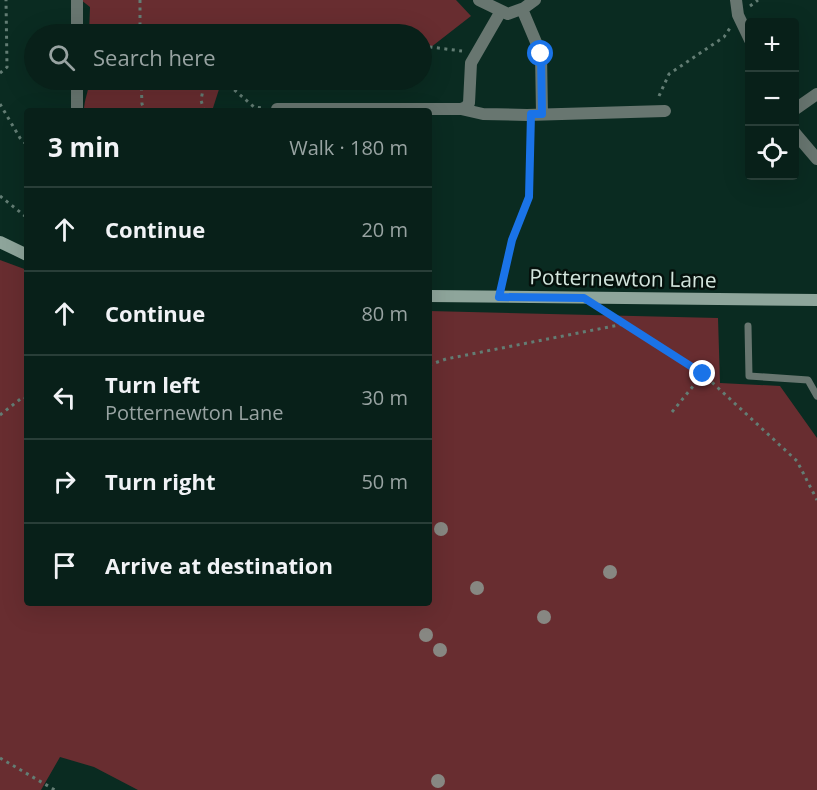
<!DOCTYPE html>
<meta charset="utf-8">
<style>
body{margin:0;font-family:"Open Sans",sans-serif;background:#162d26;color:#f1f3f6}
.controls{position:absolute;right:18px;top:18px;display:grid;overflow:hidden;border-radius:6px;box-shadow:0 6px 24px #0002}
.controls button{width:54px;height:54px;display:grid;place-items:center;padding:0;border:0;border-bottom:2px solid #293e38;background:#082019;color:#f1f3f6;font:30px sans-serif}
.stop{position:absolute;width:18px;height:18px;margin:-14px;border:4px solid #1a73e8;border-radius:50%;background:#fff}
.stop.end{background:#1a73e8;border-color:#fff;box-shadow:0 2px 6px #0008}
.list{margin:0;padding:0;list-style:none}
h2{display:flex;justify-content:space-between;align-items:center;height:78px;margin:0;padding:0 24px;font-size:26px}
h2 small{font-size:20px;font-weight:400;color:#98a3a2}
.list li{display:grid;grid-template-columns:39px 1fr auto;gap:18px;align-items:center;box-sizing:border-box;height:84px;padding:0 24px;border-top:2px solid #293e38}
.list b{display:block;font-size:22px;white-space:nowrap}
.list p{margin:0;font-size:20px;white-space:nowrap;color:#98a3a2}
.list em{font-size:20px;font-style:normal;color:#98a3a2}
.icon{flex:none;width:33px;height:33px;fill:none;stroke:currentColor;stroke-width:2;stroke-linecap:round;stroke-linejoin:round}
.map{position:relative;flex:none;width:817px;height:790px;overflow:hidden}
.search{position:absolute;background:#082019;box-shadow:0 6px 24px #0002;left:24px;top:24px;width:408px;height:66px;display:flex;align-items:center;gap:15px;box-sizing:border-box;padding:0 21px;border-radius:33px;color:#98a3a2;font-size:22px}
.panel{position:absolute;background:#082019;box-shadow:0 6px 24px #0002;left:24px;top:108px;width:408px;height:498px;border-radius:6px}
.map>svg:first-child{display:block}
</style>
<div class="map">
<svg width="817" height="790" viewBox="0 0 817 790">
<rect width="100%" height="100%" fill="#0a2b21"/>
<!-- green -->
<path fill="#682d30" d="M 81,0 L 456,0 L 471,16 L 426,51 L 422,50 L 422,34 L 89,34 L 90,7 Z
M 89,80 L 222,80 L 212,111 L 84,111 C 84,99 89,92 89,80 Z
M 0,260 L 27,270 L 27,603 L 429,603 L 429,311 L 718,318 L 720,383 L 780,386 L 817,438 L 817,790 L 138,790 L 94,767 L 60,757 L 41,790 L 0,790 Z"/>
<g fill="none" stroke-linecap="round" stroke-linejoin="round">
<!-- path -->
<path stroke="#637d74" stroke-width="3" stroke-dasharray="3 4.5" stroke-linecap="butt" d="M 140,0 L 140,34
M 750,6 L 758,0
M 241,34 C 256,30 265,29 279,34
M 422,46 L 462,51
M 0,73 L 7,67 L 6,0
M 141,80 L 142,104 L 145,111
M 223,80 L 254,107 L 263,108
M 659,96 L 669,74 L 724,37 L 730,28
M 0,104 L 20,138 L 27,145
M 204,111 L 201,100 L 205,80
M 0,196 L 25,216
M 502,283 L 512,240 L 529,197 L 531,129
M 606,312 L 703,374 L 797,461 L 817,500
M 429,365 L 446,359 L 624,324
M 672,412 L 703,374
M 0,415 L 23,397 L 27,398
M 0,758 L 55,790"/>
<!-- service -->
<path stroke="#687670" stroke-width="7" d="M 748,326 L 749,376 L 808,380 L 817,396"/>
<!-- minor -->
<path stroke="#687670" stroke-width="12" d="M 479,0 L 508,14 L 524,8 L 535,0
M 736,0 L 738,15 L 750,40
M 522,9 L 541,54 L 542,114
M 77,34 L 77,0
M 277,109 L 461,109 L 483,114 L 527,115 L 665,111
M 461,109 L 466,107 L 469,103 L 471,63 L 501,11
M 794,110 L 817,94
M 77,111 L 77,80
M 794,132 L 817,159"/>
<!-- secondary -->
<path stroke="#8ea59b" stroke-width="12" d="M 0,242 L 27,255
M 429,296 L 817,300"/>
</g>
<!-- trees -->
<g fill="#878782">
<circle cx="441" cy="529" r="7"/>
<circle cx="610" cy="572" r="7"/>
<circle cx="477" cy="588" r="7"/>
<circle cx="544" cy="617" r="7"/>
<circle cx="426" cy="635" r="7"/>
<circle cx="440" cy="650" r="7"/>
<circle cx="438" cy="781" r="7"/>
</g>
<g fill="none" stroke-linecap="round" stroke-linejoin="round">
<!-- route -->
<path stroke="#1a73e8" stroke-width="8" d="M 541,54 L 542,114 L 531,114 L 529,197 L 512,240 L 499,297 L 584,298 L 703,374"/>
</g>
<g text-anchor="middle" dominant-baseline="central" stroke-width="5" stroke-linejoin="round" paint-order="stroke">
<!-- street labels -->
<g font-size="21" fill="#d3e5dd" stroke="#05110c">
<text transform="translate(623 278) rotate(1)">Potternewton Lane</text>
</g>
</g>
</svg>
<div class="controls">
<button>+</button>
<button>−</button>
<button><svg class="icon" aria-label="locate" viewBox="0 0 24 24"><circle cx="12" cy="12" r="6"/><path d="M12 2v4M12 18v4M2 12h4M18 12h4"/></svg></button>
</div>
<div class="stop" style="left:541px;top:54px"></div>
<div class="stop end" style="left:703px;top:374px"></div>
<div class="search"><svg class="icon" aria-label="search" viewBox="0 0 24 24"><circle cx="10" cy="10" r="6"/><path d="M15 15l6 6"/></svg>Search here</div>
<section class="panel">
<h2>3 min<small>Walk · 180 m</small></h2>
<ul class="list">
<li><svg class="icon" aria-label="ahead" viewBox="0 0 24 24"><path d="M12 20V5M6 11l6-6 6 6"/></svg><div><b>Continue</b></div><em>20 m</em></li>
<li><svg class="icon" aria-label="ahead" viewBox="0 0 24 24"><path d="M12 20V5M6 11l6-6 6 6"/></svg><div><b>Continue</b></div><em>80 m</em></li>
<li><svg class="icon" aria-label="left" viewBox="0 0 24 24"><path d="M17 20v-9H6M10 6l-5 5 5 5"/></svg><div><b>Turn left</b><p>Potternewton Lane</p></div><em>30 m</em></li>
<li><svg class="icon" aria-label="right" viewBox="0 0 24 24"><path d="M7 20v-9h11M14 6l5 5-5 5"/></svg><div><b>Turn right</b></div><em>50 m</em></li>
<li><svg class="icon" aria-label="arrive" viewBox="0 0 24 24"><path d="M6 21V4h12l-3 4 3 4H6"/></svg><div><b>Arrive at destination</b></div></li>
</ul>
</section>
</div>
